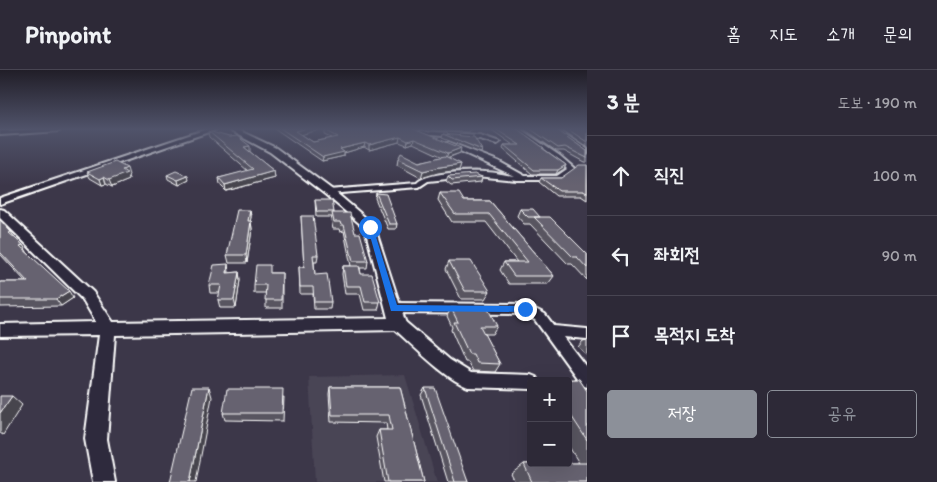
<!DOCTYPE html>
<html lang="ko">
<meta charset="utf-8">
<style>
body{margin:0;font-family:Itim,"Poor Story",sans-serif;background:#393542;color:#f1f3f6}
.controls{position:absolute;right:15px;bottom:15px;display:grid;overflow:hidden;border-radius:5px;box-shadow:0 5px 20px #0002}
.controls button{width:45px;height:45px;display:grid;place-items:center;padding:0;border:0;border-bottom:1px solid #484552;background:#2d2937;color:#f1f3f6;font:25px sans-serif}
.stop{position:absolute;width:15px;height:15px;margin:-11px;border:4px solid #1a73e8;border-radius:50%;background:#fff}
.stop.end{background:#1a73e8;border-color:#fff;box-shadow:0 1px 5px #0008}
.list{margin:0;padding:0;list-style:none}
h2{display:flex;justify-content:space-between;align-items:center;height:65px;margin:0;padding:0 20px;font-size:21px}
h2 small{font-size:16px;font-weight:400;color:#a7a6ad}
.list li{display:grid;grid-template-columns:32px 1fr auto;gap:15px;align-items:center;box-sizing:border-box;height:80px;padding:0 20px;border-top:1px solid #484552}
.list b{display:block;font-size:19px;white-space:nowrap}
.list em{font-size:16px;font-style:normal;color:#a7a6ad}
.actions{display:flex;gap:10px;padding:15px 20px}
.actions a{flex:1;padding:11px 0;border:1px solid #8c9099;border-radius:5px;text-align:center;font-size:18px;color:#8c9099}
.actions .main{background:#8c9099;color:#fff}
.icon{flex:none;width:28px;height:28px;fill:none;stroke:currentColor;stroke-width:2;stroke-linecap:round;stroke-linejoin:round}
.map{position:relative;flex:none;width:587px;height:412px;overflow:hidden}
header{display:flex;align-items:center;gap:30px;box-sizing:border-box;height:70px;padding:0 25px;background:#2d2937;border-bottom:1px solid #484552}
header strong{font-size:24px}
nav{display:flex;gap:28px;margin-inline-start:auto;font-size:18px}
main{display:flex}
aside{flex:1;background:#2d2937}
.map>svg:first-child{display:block}
</style>
<header>
<strong>Pinpoint</strong>
<nav><a>홈</a><a>지도</a><a>소개</a><a>문의</a></nav>
</header>
<main>
<div class="map">
<svg width="587" height="412" viewBox="0 0 587 412">
<rect width="100%" height="100%" fill="#3c3749"/>
<filter id="ink" filterUnits="userSpaceOnUse"><feTurbulence type="fractalNoise" baseFrequency=".02" numOctaves="2"/><feDisplacementMap in="SourceGraphic" scale="10" xChannelSelector="R" yChannelSelector="G"/><feConvolveMatrix kernelMatrix="1 2 1 2 8 2 1 2 1" color-interpolation-filters="sRGB"/></filter>
<g filter="url(#ink)">
<!-- built -->
<path fill="#494455" d="M 405,305 L 437,412 L 315,412 L 309,307 Z"/>
<g fill="none" stroke-linecap="round" stroke-linejoin="round">
<!-- minor casing -->
<g stroke="#fff" stroke-width="4">
<path id="minor" d="M 40,59 L 62,59 L 59,61 L 0,65 L 0,61 Z
M 514,59 L 520,59 L 560,86 L 575,99 L 559,110 L 517,110 L 476,106 L 428,111 L 419,117 L 328,124 L 324,122 L 328,120 L 417,113 C 425,102 472,101 486,102 C 495,102 504,105 514,106 L 447,75 L 447,73 L 449,72 L 498,91 L 525,106 L 557,106 L 567,99 L 556,88 Z
M 551,59 L 557,59 L 587,79 L 587,84 Z
M 421,61 L 480,65 L 500,72 L 497,74 L 480,69 L 419,64 L 419,62 Z
M 394,233 L 525,234 L 545,244 L 554,256 L 587,259 L 587,269 L 563,267 L 587,298 L 587,317 L 582,315 L 535,250 L 523,244 L 394,243 L 390,241 L 388,238 L 390,235 Z
M 398,249 L 403,250 L 450,290 L 471,303 L 531,305 L 536,307 L 538,311 L 531,311 L 531,319 L 468,317 C 444,308 413,275 393,258 L 392,254 L 393,250 Z"/>
</g>
<!-- major casing -->
<g stroke="#fff" stroke-width="4">
<path id="major" d="M 207,59 L 217,59 L 0,134 L 0,128 Z
M 227,59 L 236,59 L 276,78 L 334,121 L 374,155 L 406,254 L 404,258 L 398,260 L 115,265 L 107,369 L 115,412 L 93,412 L 85,369 L 99,265 L 0,266 L 0,254 L 96,252 L 83,230 L 0,148 L 0,139 L 4,140 L 93,222 L 113,252 L 388,248 L 365,158 L 326,125 L 270,82 Z"/>
</g>
<!-- minor -->
<use href="#minor" fill="#2f2a3d" fill-rule="evenodd"/>
<!-- major -->
<use href="#major" fill="#2f2a3d" fill-rule="evenodd"/>
</g>
<!-- wall -->
<path fill="#585460" stroke="#fff" d="M 274,58 L 323,58 L 323,59 L 301,64 L 313,72 L 332,68 L 325,65 L 325,60 L 411,58 L 460,83 L 448,88 L 461,94 L 459,100 L 438,103 L 421,108 L 397,95 L 398,89 L 419,92 L 443,87 L 413,73 L 407,75 L 399,72 L 369,80 L 364,77 L 344,83 L 344,86 L 322,91 Z
M 416,58 L 473,58 L 472,60 L 469,60 L 468,62 L 432,60 L 428,62 Z
M 489,58 L 516,58 L 544,78 L 544,79 L 566,95 L 564,99 L 556,104 L 532,104 L 503,79 L 504,75 L 513,75 Z
M 523,58 L 554,58 L 587,81 L 587,92 L 584,92 L 564,81 L 556,81 Z
M 560,58 L 587,58 L 587,77 Z
M 208,61 L 250,82 L 274,101 L 275,108 L 226,121 L 220,115 L 219,108 L 248,101 L 209,67 Z
M 443,64 L 482,80 L 481,83 L 442,68 Z
M 587,95 L 587,130 L 581,126 L 556,126 L 539,112 L 541,108 L 561,108 Z
M 87,102 L 129,105 L 128,106 L 129,110 L 112,117 L 106,114 L 102,115 L 90,108 Z
M 167,105 L 189,110 L 179,115 L 168,109 Z
M 448,106 L 482,107 L 481,112 L 451,115 L 446,111 Z
M 376,123 L 397,154 L 396,159 L 388,159 L 375,128 Z
M 440,123 L 464,131 L 490,131 L 554,206 L 548,214 L 509,214 L 500,200 L 504,192 L 517,192 L 486,152 L 452,152 L 438,130 Z
M 315,130 L 334,142 L 334,143 L 355,163 L 368,191 L 367,198 L 360,198 L 361,204 L 380,232 L 378,240 L 364,240 L 360,224 L 345,224 L 342,204 L 343,196 L 351,196 L 344,161 L 340,162 L 339,159 L 333,159 L 331,150 L 332,147 L 316,147 Z
M 520,139 L 540,147 L 587,184 L 587,210 L 572,194 L 568,194 L 530,154 L 524,154 L 517,146 Z
M 250,140 L 251,147 L 250,151 L 251,151 L 252,159 L 247,193 L 229,193 L 227,185 Z
M 301,146 L 318,185 L 317,192 L 314,192 L 315,205 L 331,232 L 330,239 L 314,239 L 313,224 L 300,224 L 299,197 L 304,197 Z
M 0,150 L 11,162 L 15,168 L 23,175 L 27,182 L 73,228 L 61,236 L 0,237 L 0,212 L 26,212 L 0,184 Z
M 449,191 L 490,221 L 485,229 L 461,229 L 446,199 Z
M 239,202 L 240,210 L 236,238 L 220,238 L 218,230 L 220,223 L 210,223 L 209,215 L 229,203 Z
M 271,203 L 282,203 L 282,238 L 266,238 L 266,223 L 254,223 L 254,215 Z
M 451,238 L 497,256 L 492,264 L 484,264 L 500,294 L 495,302 L 473,301 L 468,292 L 465,292 L 451,260 L 452,257 L 447,246 Z
M 587,270 L 587,285 L 578,277 L 583,271 Z
M 579,309 L 587,321 L 587,412 L 515,412 L 511,404 L 524,394 L 579,393 L 568,375 L 568,311 L 548,311 L 549,310 Z
M 330,317 L 400,317 L 424,412 L 384,412 L 376,367 L 379,360 L 387,360 L 386,353 L 331,352 L 329,324 Z
M 425,318 L 468,412 L 448,412 L 421,325 Z
M 284,327 L 283,351 L 225,350 L 223,343 Z"/>
<!-- shaded-wall -->
<path fill="#47454e" stroke="#fff" d="M 308,58 L 323,58 L 323,59 L 296,66 L 296,61 Z
M 429,58 L 433,58 L 432,60 L 428,62 Z
M 400,67 L 399,72 L 369,80 L 369,75 Z
M 414,69 L 413,73 L 407,75 L 408,71 Z
M 365,73 L 364,77 L 344,83 L 344,86 L 322,91 L 323,87 L 340,79 Z
M 250,76 L 250,82 L 244,77 Z
M 461,78 L 460,83 L 446,88 L 448,83 Z
M 461,94 L 459,100 L 438,103 L 421,108 L 423,101 L 440,97 Z
M 566,95 L 564,99 L 556,104 L 558,100 Z
M 127,98 L 129,105 L 128,106 L 129,110 L 112,117 L 109,110 L 122,100 Z
M 274,101 L 275,108 L 226,121 L 225,115 Z
M 188,106 L 189,110 L 179,115 L 178,110 Z
M 104,107 L 106,114 L 102,115 L 100,109 Z
M 250,140 L 251,147 L 249,159 L 248,151 Z
M 251,151 L 252,159 L 247,193 L 246,185 Z
M 23,175 L 27,182 L 25,183 L 20,176 Z
M 228,194 L 229,202 L 227,203 Z
M 239,202 L 240,210 L 236,238 L 234,230 Z
M 69,221 L 73,228 L 61,236 L 56,229 Z
M 209,317 L 212,327 L 196,412 L 190,412 Z
M 12,326 L 22,335 L 3,365 L 0,363 L 0,343 Z"/>
<!-- building -->
<path fill="#666270" stroke="#fff" d="M 280,58 L 308,58 L 296,61 L 313,72 L 338,67 L 325,60 L 339,58 L 411,58 L 461,78 L 448,83 L 414,69 L 408,71 L 400,67 L 369,75 L 365,73 L 340,79 L 344,82 L 323,87 Z
M 494,58 L 516,58 L 544,78 L 542,78 L 566,95 L 558,100 L 534,100 L 504,75 L 520,75 Z
M 529,58 L 554,58 L 587,81 L 587,88 L 565,77 L 558,78 Z
M 566,58 L 587,58 L 587,72 Z
M 208,61 L 229,67 L 237,66 L 250,76 L 244,77 L 274,101 L 225,115 L 219,108 L 253,99 Z
M 443,64 L 474,67 L 482,80 Z
M 401,83 L 419,92 L 445,86 L 461,94 L 440,97 L 423,101 L 398,89 Z
M 115,92 L 127,98 L 122,100 L 127,103 L 109,110 L 104,107 L 100,109 L 87,102 Z
M 579,95 L 587,95 L 587,123 L 583,121 L 559,121 L 541,108 L 561,108 Z
M 176,101 L 188,106 L 178,110 L 167,105 Z
M 475,104 L 482,107 L 452,110 L 448,106 Z
M 376,123 L 386,124 L 397,154 L 389,154 Z
M 440,123 L 459,123 L 464,131 L 490,131 L 554,206 L 514,206 L 504,192 L 528,192 L 489,144 L 455,144 Z
M 315,130 L 332,130 L 334,142 L 317,142 Z
M 520,139 L 533,139 L 540,147 L 528,147 Z
M 237,140 L 250,140 L 248,151 L 251,151 L 246,185 L 227,185 Z
M 332,143 L 350,143 L 355,163 L 360,163 L 368,191 L 353,191 L 344,155 L 341,155 L 340,152 L 334,152 Z
M 301,146 L 313,146 L 318,185 L 313,185 L 315,205 L 327,204 L 331,232 L 314,232 L 313,217 L 300,217 L 299,197 L 304,197 Z
M 534,147 L 550,147 L 587,184 L 587,198 L 577,187 L 573,187 Z
M 0,150 L 11,162 L 9,163 L 23,175 L 20,176 L 69,221 L 56,229 L 0,229 L 0,212 L 28,212 L 0,182 Z
M 449,191 L 471,191 L 490,221 L 465,221 Z
M 228,194 L 227,203 L 239,202 L 234,230 L 218,230 L 221,215 L 209,215 L 214,195 Z
M 256,195 L 270,195 L 270,203 L 282,203 L 281,230 L 265,230 L 266,215 L 254,215 Z
M 343,196 L 359,196 L 361,204 L 372,204 L 380,232 L 365,232 L 361,216 L 346,216 Z
M 451,238 L 488,239 L 497,256 L 480,256 L 500,294 L 477,293 L 473,284 L 469,284 L 454,252 L 458,252 Z
M 579,309 L 587,321 L 587,370 L 568,341 L 568,311 L 549,311 L 549,310 Z
M 192,317 L 209,317 L 190,412 L 170,412 Z
M 330,317 L 400,317 L 424,412 L 388,412 L 379,360 L 392,360 L 389,345 L 332,345 Z
M 425,318 L 435,318 L 468,412 L 455,412 Z
M 227,319 L 283,319 L 282,343 L 223,343 Z
M 0,326 L 12,326 L 0,343 Z
M 568,393 L 587,393 L 587,412 L 532,412 L 524,394 Z"/>
</g>
<!-- sky -->
<linearGradient id="sky" x2="0" y2="1"><stop stop-color="#211e28"/><stop offset="0.51" stop-color="#50536a"/><stop offset="1" stop-color="#50536a" stop-opacity="0"/></linearGradient>
<rect width="587" height="116" fill="url(#sky)"/>
<!-- route -->
<path fill="#1a73e8" d="M 367,155 L 373,157 L 397,235 L 525,236 L 529,239 L 525,242 L 391,241 Z"/>
</svg>
<div class="controls">
<button>+</button>
<button>−</button>
</div>
<div class="stop" style="left:370px;top:157px"></div>
<div class="stop end" style="left:525px;top:239px"></div>
</div>
<aside>
<h2>3 분<small>도보 · 190 m</small></h2>
<ul class="list">
<li><svg class="icon" aria-label="ahead" viewBox="0 0 24 24"><path d="M12 20V5M6 11l6-6 6 6"/></svg><div><b>직진</b></div><em>100 m</em></li>
<li><svg class="icon" aria-label="left" viewBox="0 0 24 24"><path d="M17 20v-9H6M10 6l-5 5 5 5"/></svg><div><b>좌회전</b></div><em>90 m</em></li>
<li><svg class="icon" aria-label="arrive" viewBox="0 0 24 24"><path d="M6 21V4h12l-3 4 3 4H6"/></svg><div><b>목적지 도착</b></div></li>
</ul>
<div class="actions"><a class="main">저장</a><a>공유</a></div>
</aside>
</main>
